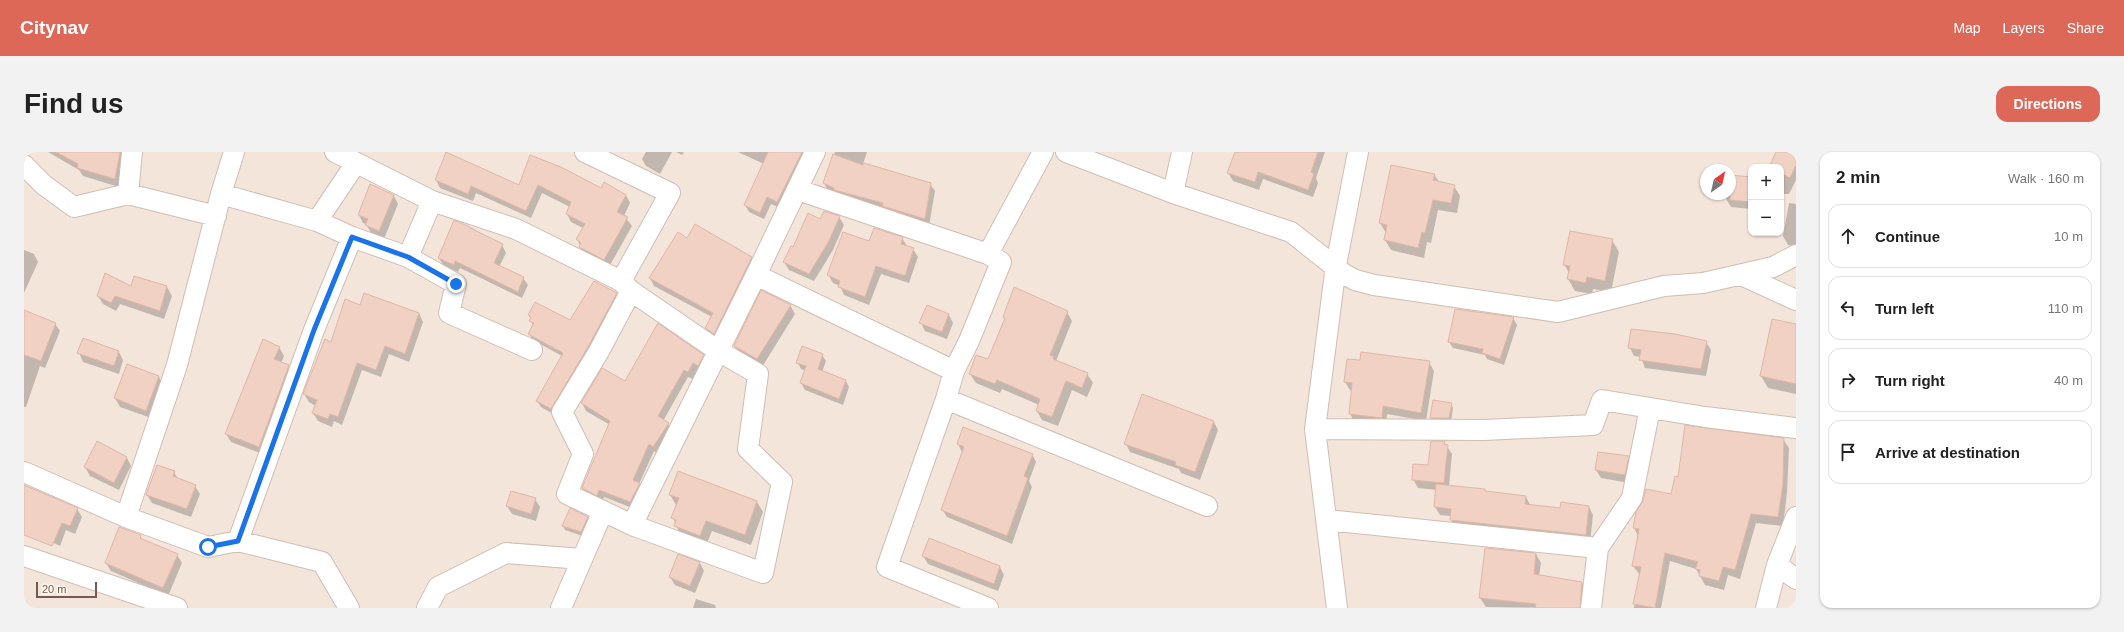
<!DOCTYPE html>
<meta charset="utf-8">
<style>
body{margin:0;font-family:Helvetica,sans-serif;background:#f2f2f2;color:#222}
.controls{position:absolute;right:12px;top:12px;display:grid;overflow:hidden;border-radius:8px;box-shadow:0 1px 3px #0004}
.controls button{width:36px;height:36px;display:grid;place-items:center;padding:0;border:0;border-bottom:1px solid #e0e0e0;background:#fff;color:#222;font:20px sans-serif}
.compass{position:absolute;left:1676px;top:12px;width:36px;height:36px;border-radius:50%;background:#fff;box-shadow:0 1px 3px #0004;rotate:34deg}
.scale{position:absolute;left:12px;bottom:10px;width:61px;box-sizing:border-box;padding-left:4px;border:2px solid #76594f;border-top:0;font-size:11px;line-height:14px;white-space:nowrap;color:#76594f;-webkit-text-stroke:3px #fef8f1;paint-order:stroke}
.stop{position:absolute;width:12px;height:12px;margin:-9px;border:3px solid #1a73e8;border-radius:50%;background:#fff}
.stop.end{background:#1a73e8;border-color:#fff;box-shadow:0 1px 4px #0008}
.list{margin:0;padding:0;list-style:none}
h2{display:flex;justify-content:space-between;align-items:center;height:52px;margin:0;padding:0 16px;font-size:17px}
h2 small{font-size:13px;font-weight:400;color:#767676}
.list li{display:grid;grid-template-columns:26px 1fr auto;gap:12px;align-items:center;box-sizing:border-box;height:64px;margin:0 8px 8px;padding:0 8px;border:1px solid #e0e0e0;border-radius:12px}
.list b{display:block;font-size:15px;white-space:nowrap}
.list em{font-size:13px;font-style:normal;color:#767676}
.icon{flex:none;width:22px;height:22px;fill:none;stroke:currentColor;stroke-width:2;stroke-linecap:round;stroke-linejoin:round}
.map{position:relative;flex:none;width:1772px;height:456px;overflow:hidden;border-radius:12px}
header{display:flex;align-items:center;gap:24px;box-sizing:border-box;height:56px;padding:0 20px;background:#dd6858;color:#fff}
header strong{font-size:19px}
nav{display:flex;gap:22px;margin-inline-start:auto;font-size:14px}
.intro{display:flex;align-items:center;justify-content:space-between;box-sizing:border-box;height:96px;padding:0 24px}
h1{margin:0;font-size:28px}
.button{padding:10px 18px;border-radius:12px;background:#dd6858;color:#fff;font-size:14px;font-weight:700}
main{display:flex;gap:24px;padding:0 24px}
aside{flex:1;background:#fff;border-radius:12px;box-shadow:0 1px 3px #0004}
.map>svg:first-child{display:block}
</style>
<header>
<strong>Citynav</strong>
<nav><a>Map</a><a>Layers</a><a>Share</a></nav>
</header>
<div class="intro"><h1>Find us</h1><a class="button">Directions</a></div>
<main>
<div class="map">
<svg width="1772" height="456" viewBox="0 0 1772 456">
<rect width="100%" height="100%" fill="#fcf3eb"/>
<!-- residential -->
<path fill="#f3e5da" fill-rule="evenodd" d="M 0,0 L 1772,0 L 1772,456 L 0,456 ZM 1727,15 L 1757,15 L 1757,81 L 1727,81 ZM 1682,18 L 1706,18 L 1706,42 L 1682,42 Z"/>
<!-- shadow -->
<path fill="#0003" d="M 24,0 L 104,0 L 95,35 L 59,24 L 55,18 Z
M 622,0 L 648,0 L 636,22 L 622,14 L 618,7 Z
M 652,0 L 660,0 L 658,3 Z
M 714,0 L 786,0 L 756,56 L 747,52 L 740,67 L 725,60 L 721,53 L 740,12 Z
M 811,0 L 843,0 L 839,12 L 906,32 L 911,39 L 905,74 L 804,39 L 800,31 Z
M 1212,0 L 1301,0 L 1292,26 L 1294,31 L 1289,45 L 1239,27 L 1235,38 L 1209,29 L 1204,21 Z
M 1753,0 L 1772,0 L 1772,28 L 1765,42 L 1757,42 L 1757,15 L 1746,15 Z
M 506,5 L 577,37 L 602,43 L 606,51 L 600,64 L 608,74 L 585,115 L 560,103 L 553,87 L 559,76 L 547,70 L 543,62 L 546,55 L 518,41 L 507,66 L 452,41 L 449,49 L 416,36 L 412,28 L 495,34 Z
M 1410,22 L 1415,30 L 1430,34 L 1436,44 L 1433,61 L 1414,58 L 1407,91 L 1403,90 L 1400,106 L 1367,98 L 1361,88 L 1362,81 L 1356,71 Z
M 1706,24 L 1727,26 L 1727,57 L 1707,55 L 1702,47 L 1703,42 L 1706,42 Z
M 370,44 L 374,52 L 360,87 L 347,81 L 342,72 L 339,71 L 335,63 Z
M 1765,51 L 1772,52 L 1772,94 L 1764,93 L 1759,84 Z
M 815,65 L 820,73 L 809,98 L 790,129 L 765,118 L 760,110 L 769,96 L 797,68 Z
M 446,75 L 478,93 L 482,101 L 475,115 L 499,126 L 504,133 L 498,146 L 436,116 L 434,120 L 419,113 L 415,106 Z
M 878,86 L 883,94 L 889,97 L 894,105 L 885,131 L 857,122 L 845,153 L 820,143 L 816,134 L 809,131 L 804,122 L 846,90 Z
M 663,87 L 727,106 L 731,113 L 694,188 L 687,183 L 682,176 L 688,165 L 630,134 L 626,126 Z
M 1588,88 L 1595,100 L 1587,140 L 1569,137 L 1568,142 L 1551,139 L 1544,127 L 1545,121 L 1540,112 Z
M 0,98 L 10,102 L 14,110 L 0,141 Z
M 111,125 L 143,135 L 148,144 L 140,167 L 96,152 L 92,159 L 79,152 L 74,144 L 107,135 Z
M 592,142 L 596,149 L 531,263 L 517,255 L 513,249 L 538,204 L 509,188 L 505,182 L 509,174 L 505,163 L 546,169 Z
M 766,153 L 771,162 L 738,215 L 716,202 L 711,194 Z
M 336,154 L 395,161 L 399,170 L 385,210 L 365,202 L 357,225 L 338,218 L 318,273 L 310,269 L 308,275 L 294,269 L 289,261 L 292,254 L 285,250 L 280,242 L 308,191 Z
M 903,154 L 925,163 L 929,171 L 923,187 L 901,179 L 897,171 Z
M 0,159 L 31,172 L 36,179 L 21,216 L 16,214 L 2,255 L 0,255 Z
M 1043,160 L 1048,169 L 1032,209 L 1063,222 L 1069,231 L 1063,245 L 1048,238 L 1034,274 L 1018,268 L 1013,259 L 1015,253 L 978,237 L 976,241 L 952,231 L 946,222 L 964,209 L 981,167 L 980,165 Z
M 1489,166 L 1493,173 L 1480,213 L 1463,207 L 1461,203 L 1429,196 L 1425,190 Z
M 1772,173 L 1772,242 L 1744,236 L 1737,224 Z
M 1682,190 L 1687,198 L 1682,224 L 1621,216 L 1617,205 L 1610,204 L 1606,196 Z
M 255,195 L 260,204 L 257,211 L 264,214 L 269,222 L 239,302 L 207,290 L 202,282 Z
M 95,200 L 99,208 L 95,222 L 59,210 L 55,201 Z
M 679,203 L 683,211 L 678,221 L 673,218 L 669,227 L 664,225 L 639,269 L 644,272 L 649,279 L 634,302 L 630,299 L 615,332 L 620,339 L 611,357 L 580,345 L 578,351 L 563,344 L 559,336 L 586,273 L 562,259 L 558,251 L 601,231 Z
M 798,203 L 802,209 L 798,220 L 822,229 L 825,235 L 819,253 L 781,238 L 777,231 L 782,219 L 777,217 L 773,210 Z
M 1324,208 L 1405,210 L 1410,219 L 1402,269 L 1363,262 L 1362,274 L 1330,270 L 1326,261 L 1328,239 L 1326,238 L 1321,230 Z
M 104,213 L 135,225 L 139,233 L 127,266 L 96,255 L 91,246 Z
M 1427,252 L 1429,256 L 1427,270 L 1409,270 L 1407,266 Z
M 1190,270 L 1194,278 L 1176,328 L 1157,321 L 1155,317 L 1106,300 L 1102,292 Z
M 1759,287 L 1765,296 L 1763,341 L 1759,374 L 1732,371 L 1716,427 L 1704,423 L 1700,438 L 1681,433 L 1672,417 L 1646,409 L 1637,456 L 1610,456 L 1616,423 L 1609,414 L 1614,384 L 1610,376 L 1648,344 L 1655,326 Z
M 1420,290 L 1428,302 L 1425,334 L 1502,345 L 1506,353 L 1537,357 L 1565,355 L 1569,363 L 1566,391 L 1432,376 L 1427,368 L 1427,364 L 1416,363 L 1411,355 L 1413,338 L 1394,336 L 1389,327 L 1405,314 Z
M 934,292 L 1008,302 L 1012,310 L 1005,329 L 1008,335 L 988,392 L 923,365 L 918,357 L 938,300 Z
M 1575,301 L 1604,305 L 1609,314 L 1605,331 L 1577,326 L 1572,318 Z
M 103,306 L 107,314 L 95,338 L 66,324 L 61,315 Z
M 150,320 L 154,327 L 171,334 L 176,342 L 167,365 L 128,351 L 123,343 Z
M 0,333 L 53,357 L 58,365 L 51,382 L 42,378 L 36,394 L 0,377 Z
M 646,343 L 733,350 L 739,360 L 727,393 L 688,379 L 682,394 L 657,384 L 649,366 L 652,353 Z
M 511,347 L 516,355 L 512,369 L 488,362 L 483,354 Z
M 563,365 L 566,369 L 559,384 L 541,378 L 539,374 Z
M 116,384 L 118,388 L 153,403 L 158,411 L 144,444 L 87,419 L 82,411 Z
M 1512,402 L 1517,411 L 1515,424 L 1558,431 L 1563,440 L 1561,456 L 1462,455 L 1456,446 Z
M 899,404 L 976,415 L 980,423 L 974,439 L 904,412 Z
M 676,411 L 680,419 L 671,441 L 651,433 L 646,425 Z
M 672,447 L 691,453 L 692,456 L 669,456 Z"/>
<!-- building -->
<path fill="#f0d1c4" stroke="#e1b6a5" d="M 32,0 L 96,0 L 91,27 L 53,16 L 54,12 Z
M 422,0 L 495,33 L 506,3 L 537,15 L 577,36 L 580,30 L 602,43 L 593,60 L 604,65 L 580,108 L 555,95 L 557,91 L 552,87 L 561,72 L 542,62 L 547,50 L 514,33 L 502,59 L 447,34 L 444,42 L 411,28 Z
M 744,0 L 778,0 L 753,50 L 743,45 L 736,61 L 720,53 Z
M 1211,0 L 1294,0 L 1287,20 L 1290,22 L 1284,38 L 1234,20 L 1231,30 L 1203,21 Z
M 1752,0 L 1772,0 L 1772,13 L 1766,26 L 1757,21 L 1757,15 L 1745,15 Z
M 809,2 L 839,13 L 840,11 L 907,31 L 901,67 L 858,54 L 859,51 L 810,38 L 810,36 L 799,31 Z
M 1367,13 L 1411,22 L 1409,28 L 1431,33 L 1427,51 L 1409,48 L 1401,81 L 1398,80 L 1394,96 L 1360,88 L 1363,73 L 1355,71 Z
M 1706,23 L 1727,25 L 1727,50 L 1706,48 Z
M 346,32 L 370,43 L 355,79 L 341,73 L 344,67 L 334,63 Z
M 800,59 L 816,64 L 805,89 L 785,122 L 759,110 L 767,94 L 769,95 L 784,61 L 796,67 Z
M 430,68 L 446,75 L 446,76 L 479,92 L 470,111 L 500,125 L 494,140 L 431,109 L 430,113 L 414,106 Z
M 671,72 L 728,105 L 690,182 L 681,176 L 689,161 L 625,126 L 654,80 L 663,86 Z
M 850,76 L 879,85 L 877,92 L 890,96 L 881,124 L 852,114 L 841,145 L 814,135 L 816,129 L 803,123 L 819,80 L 845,89 Z
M 1546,79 L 1589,87 L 1581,129 L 1563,125 L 1562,131 L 1543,127 L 1546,114 L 1539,113 Z
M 81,121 L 107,134 L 110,124 L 143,134 L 136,159 L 91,144 L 87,151 L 73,144 Z
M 570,129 L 593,141 L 564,195 L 527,257 L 512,249 L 539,201 L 504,182 L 510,171 L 505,169 L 507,165 L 504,163 L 511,150 L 546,168 Z
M 990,135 L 1044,159 L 1026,203 L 1030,205 L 1029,207 L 1064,221 L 1058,236 L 1042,229 L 1028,265 L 1012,259 L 1016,247 L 973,228 L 971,232 L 945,222 L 952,203 L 964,207 L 981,166 L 979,165 Z
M 737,138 L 767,153 L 733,207 L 710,194 Z
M 340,141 L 395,161 L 381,202 L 361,194 L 352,218 L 333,211 L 314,265 L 306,262 L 304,267 L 288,261 L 293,248 L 279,242 L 301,187 L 307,190 L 321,147 L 336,153 Z
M 903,153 L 925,162 L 918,180 L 895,171 Z
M 1431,157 L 1490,165 L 1476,207 L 1458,201 L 1459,197 L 1424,190 Z
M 0,158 L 32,171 L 17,209 L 0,203 Z
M 1748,167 L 1772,172 L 1772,232 L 1736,224 Z
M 634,171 L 680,203 L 674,214 L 669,211 L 664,220 L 660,218 L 634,264 L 645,271 L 629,295 L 625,292 L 609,328 L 616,331 L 606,350 L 575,338 L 573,344 L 558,336 L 586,269 L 557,251 L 578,216 L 601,229 Z
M 1607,177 L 1651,182 L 1683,189 L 1677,217 L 1615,208 L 1617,198 L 1604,196 Z
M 59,186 L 95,199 L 90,214 L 53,201 Z
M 239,187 L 256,195 L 250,207 L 265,213 L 235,295 L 201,282 Z
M 778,194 L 799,202 L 794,217 L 822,228 L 815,247 L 776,231 L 782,214 L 772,211 Z
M 1337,200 L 1406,209 L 1397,261 L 1359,254 L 1358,266 L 1325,262 L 1328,231 L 1320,230 L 1323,207 L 1336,208 Z
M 103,212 L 135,224 L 122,259 L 90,246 Z
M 1118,242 L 1190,269 L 1171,320 L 1151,313 L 1152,310 L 1100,292 Z
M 1409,248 L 1428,251 L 1425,266 L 1406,266 Z
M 1661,273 L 1760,286 L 1759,332 L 1754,365 L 1727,362 L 1711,418 L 1699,415 L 1695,429 L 1675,424 L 1676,418 L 1671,417 L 1674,410 L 1641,401 L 1631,456 L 1609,452 L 1617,415 L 1608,414 L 1615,377 L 1609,376 L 1612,360 L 1619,349 L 1622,337 L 1647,342 L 1651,324 L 1654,325 Z
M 939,275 L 1009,302 L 1000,324 L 1004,326 L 983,384 L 917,358 L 940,295 L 933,292 Z
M 73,289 L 103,305 L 90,331 L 60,315 Z
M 1407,289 L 1421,289 L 1420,292 L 1424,293 L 1420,331 L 1388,328 L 1389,312 L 1404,313 Z
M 1574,300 L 1605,304 L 1601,323 L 1571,318 Z
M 133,313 L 151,319 L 149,324 L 172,333 L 163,357 L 122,343 Z
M 654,319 L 733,349 L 721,383 L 682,369 L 676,384 L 650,374 L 652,368 L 647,366 L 655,346 L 645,343 Z
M 1412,332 L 1461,337 L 1461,339 L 1502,344 L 1501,352 L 1536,356 L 1537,350 L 1565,354 L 1562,383 L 1426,368 L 1427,357 L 1410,355 Z
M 0,333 L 54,356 L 46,374 L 38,371 L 28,394 L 0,383 Z
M 487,339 L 512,346 L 507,362 L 482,354 Z
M 546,356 L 564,365 L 557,380 L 538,374 Z
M 95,375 L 117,383 L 116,386 L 154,402 L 139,436 L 81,411 Z
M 905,386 L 976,414 L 970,432 L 898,404 Z
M 1461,396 L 1512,401 L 1510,422 L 1558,430 L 1556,456 L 1511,456 L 1512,452 L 1455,446 Z
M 654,402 L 676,410 L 666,434 L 645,425 Z"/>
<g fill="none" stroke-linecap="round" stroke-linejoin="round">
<!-- minor casing -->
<g stroke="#d0bdb3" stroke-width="22">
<path id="minor" d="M 311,0 L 408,49 L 492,77 L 597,129 L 646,41 L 561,0
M 1042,0 L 1149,41 L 1267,80 L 1320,122 L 1331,128 L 1350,133 L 1534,160 L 1640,134 L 1679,131 L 1749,115 L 1772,103
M 0,13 L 20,33 L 50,55 L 104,42 L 108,0
M 774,38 L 964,102 L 1019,0
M 1149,41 L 1158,0
M 104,42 L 192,64
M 197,42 L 293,69 L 328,85 L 384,105 L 408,49
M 293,69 L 332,11
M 384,105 L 432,132 L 425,161 L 508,198
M 732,123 L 930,219
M 1717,123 L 1772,148
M 597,129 L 607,139 L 693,198 L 734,222 L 724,297 L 758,330 L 739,421 L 608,373
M 922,247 L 1183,354
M 1291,277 L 1460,278 L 1569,273 L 1578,248 L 1681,265 L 1772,276
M 0,320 L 102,365 L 184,395 L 214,389 L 298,410 L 325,456
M 579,359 L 543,342 L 559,302 L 538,260 L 574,201 L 607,139
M 102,365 L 153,213 L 197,42 L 210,0
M 1303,368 L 1574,396 L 1567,456
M 214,389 L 290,178 L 328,85
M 1574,396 L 1608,346 L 1626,256
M 0,404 L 153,456
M 1753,413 L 1772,427
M 403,456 L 414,435 L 482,401 L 558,407
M 537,456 L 579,359 L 608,373 L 732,123 L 791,0
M 964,456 L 863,415 L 922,247 L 930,219 L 945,189 L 977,110 L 964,102
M 1313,456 L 1291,277 L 1312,113 L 1334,0
M 1742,456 L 1753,413 L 1772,365"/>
</g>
<!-- minor -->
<use href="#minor" stroke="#fff" stroke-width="20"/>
</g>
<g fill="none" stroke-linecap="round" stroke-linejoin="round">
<!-- route -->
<path stroke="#1a73e8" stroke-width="5" d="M 184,395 L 214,389 L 290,178 L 328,85 L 384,105 L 432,132"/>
</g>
</svg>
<div class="controls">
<button>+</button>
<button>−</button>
</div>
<svg class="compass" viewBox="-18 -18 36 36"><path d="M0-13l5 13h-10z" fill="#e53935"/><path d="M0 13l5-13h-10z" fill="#767676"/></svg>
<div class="scale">20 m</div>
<div class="stop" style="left:184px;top:395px"></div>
<div class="stop end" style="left:432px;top:132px"></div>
</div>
<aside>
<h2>2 min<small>Walk · 160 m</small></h2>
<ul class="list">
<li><svg class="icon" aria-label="ahead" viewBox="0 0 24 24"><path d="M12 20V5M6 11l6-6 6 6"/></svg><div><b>Continue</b></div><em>10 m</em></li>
<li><svg class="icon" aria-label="left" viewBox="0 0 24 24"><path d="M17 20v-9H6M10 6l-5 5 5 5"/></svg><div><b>Turn left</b></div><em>110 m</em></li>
<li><svg class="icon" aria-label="right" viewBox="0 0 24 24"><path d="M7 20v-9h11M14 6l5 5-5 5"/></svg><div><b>Turn right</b></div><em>40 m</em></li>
<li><svg class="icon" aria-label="arrive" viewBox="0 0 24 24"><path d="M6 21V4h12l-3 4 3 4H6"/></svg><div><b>Arrive at destination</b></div></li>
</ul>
</aside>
</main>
